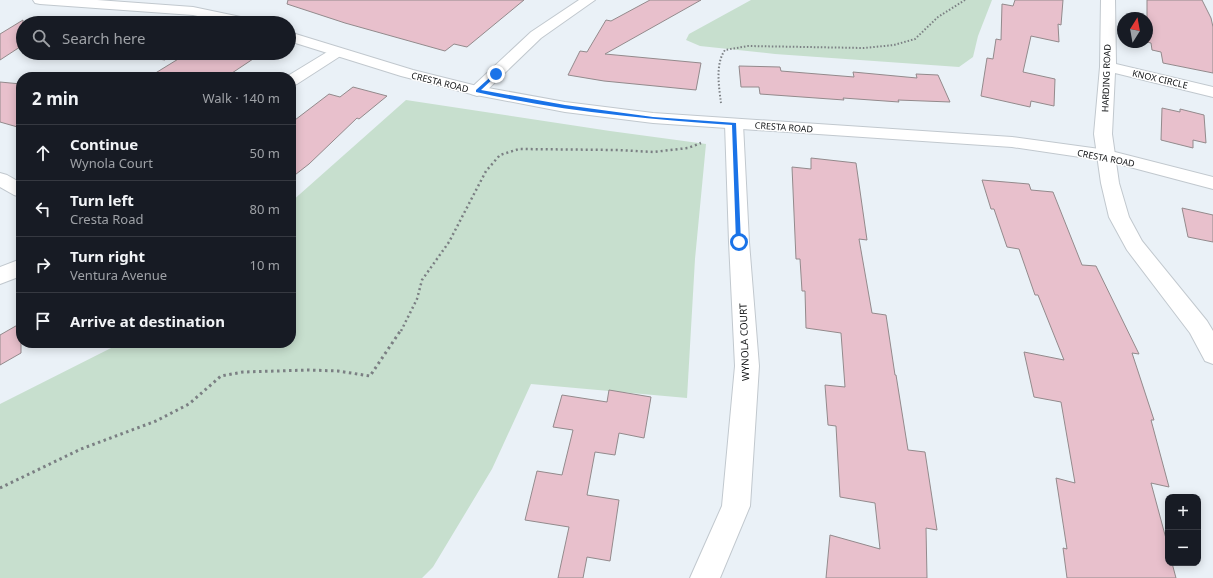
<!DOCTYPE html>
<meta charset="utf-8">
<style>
body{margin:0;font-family:"Noto Sans",sans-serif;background:#242831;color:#f1f3f6}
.controls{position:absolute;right:12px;bottom:12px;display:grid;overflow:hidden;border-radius:8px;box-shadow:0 2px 10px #0003}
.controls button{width:36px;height:36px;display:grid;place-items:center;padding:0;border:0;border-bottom:1px solid #363941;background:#171b24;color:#f1f3f6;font:20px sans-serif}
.compass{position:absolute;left:1117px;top:12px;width:36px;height:36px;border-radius:50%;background:#171b24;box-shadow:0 2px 10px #0003;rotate:11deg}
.stop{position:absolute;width:12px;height:12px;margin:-9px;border:3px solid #1a73e8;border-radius:50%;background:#fff}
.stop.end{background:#1a73e8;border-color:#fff;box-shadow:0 1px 4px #0008}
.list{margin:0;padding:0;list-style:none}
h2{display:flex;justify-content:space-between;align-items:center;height:52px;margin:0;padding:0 16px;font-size:17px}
h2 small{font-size:13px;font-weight:400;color:#9ea1a6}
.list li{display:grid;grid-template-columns:26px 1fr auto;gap:12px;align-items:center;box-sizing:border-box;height:56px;padding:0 16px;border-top:1px solid #363941}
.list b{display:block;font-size:15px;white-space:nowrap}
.list p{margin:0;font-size:13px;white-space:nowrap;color:#9ea1a6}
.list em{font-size:13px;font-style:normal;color:#9ea1a6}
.icon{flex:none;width:22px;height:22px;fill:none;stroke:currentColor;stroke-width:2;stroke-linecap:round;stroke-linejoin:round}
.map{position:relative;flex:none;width:1213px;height:578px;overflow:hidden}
.search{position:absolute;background:#171b24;box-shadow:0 2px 10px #0003;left:16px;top:16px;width:280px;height:44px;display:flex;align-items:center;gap:10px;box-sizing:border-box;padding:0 14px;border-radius:22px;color:#9ea1a6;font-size:15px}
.panel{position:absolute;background:#171b24;box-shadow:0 2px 10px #0003;left:16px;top:72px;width:280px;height:276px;border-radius:16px}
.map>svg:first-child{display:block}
</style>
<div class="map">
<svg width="1213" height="578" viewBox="0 0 1213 578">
<rect width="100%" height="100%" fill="#eaf1f7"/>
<!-- green -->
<path fill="#c7dfce" d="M 751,0 L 992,0 L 978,36 L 973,57 L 959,67 L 775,54 L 700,46 L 686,40 L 689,34 Z
M 406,100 L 610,131 L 706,144 L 695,259 L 687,398 L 531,384 L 492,469 L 433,567 L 422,578 L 0,578 L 0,404 L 121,343 L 291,343 L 291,202 Z"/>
<!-- building -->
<path fill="#e8c0cc" stroke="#938a8c" d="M 288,0 L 524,0 L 467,47 L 454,44 L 445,51 L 345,23 L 287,4 Z
M 650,0 L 701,0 L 605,54 L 701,63 L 696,90 L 604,81 L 568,75 L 580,51 L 587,52 L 606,20 L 611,21 Z
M 1015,0 L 1063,0 L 1061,25 L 1058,24 L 1059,42 L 1031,36 L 1023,72 L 1055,79 L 1054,106 L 1031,101 L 1030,107 L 981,96 L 987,58 L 993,59 L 996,39 L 1001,40 L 1002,4 L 1013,6 Z
M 1147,0 L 1202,0 L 1211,18 L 1213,27 L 1213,73 L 1163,63 L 1161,52 L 1152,50 L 1151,43 L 1147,42 Z
M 23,20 L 23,45 L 0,60 L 0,34 Z
M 126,53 L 165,53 L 165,60 L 125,54 Z
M 188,53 L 262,53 L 226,77 L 149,77 Z
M 739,66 L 780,67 L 781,71 L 854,77 L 853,72 L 917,78 L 916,74 L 938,75 L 950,102 L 898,100 L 899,102 L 843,98 L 844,100 L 760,94 L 759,87 L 741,87 Z
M 0,82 L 21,84 L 21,128 L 0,122 Z
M 353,87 L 387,96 L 359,119 L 357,118 L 309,164 L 291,178 L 291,123 L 329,94 L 340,97 Z
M 1162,108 L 1180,112 L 1180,109 L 1204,115 L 1206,143 L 1193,140 L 1193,148 L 1161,140 Z
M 811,158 L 856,163 L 867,240 L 859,239 L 872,313 L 886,315 L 895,375 L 896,375 L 908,450 L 925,452 L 937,530 L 926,528 L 927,578 L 826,578 L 830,535 L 880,549 L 875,503 L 840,497 L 836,426 L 828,425 L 825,385 L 845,387 L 841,333 L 806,328 L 805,291 L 802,291 L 800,259 L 796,259 L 792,167 L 811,169 Z
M 982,180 L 1029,184 L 1031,190 L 1053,192 L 1082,265 L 1096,266 L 1139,354 L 1132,353 L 1154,420 L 1151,420 L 1169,487 L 1151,483 L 1168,546 L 1168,563 L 1172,563 L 1176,578 L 1067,578 L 1063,548 L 1067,549 L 1056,478 L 1075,483 L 1061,402 L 1034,397 L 1024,352 L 1064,360 L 1038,295 L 1035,295 L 1019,249 L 1007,247 L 994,209 L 991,209 Z
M 1182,208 L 1213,215 L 1213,242 L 1188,237 Z
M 21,323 L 21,353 L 0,365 L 0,335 Z
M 609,390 L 651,397 L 644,438 L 619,433 L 615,455 L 595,452 L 587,495 L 619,500 L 610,561 L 587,557 L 583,578 L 558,578 L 569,527 L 525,520 L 537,471 L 562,475 L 573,430 L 553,427 L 562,395 L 607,402 Z"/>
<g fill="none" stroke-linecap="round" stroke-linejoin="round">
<!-- street casing -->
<g stroke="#c1c8ce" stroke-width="2">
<path id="street" d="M 579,0 L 595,0 L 541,38 L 483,94 L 477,96 L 471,94 L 469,91 L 471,88 L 531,32 Z
M 1101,0 L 1115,0 L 1116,64 L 1213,87 L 1213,97 L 1115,73 L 1112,134 L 1119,183 L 1129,217 L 1142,241 L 1207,321 L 1213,331 L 1213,364 L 1205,361 L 1190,333 L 1127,250 L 1109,217 L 1101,183 L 1094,134 L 1100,67 Z
M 337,48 L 342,49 L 344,52 L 342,55 L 297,84 L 291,86 L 291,77 L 286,77 L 332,49 Z
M 734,119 L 740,120 L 743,124 L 749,242 L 759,366 L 750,506 L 720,578 L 690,578 L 722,506 L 735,366 L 729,242 L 725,124 L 728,120 Z
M 0,173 L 7,175 L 21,183 L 21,197 L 14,195 L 0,187 Z
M 21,259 L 21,276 L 0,284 L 0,267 Z"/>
</g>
<!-- secondary casing -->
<g stroke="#c1c8ce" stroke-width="2">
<path id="secondary" d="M 33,0 L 97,0 L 193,7 L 255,20 L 257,23 L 230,23 L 193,15 L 40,4 L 35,3 Z
M 289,32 L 413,70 L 477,86 L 565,102 L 653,113 L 1012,137 L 1107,150 L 1213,177 L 1213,189 L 1107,161 L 1012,147 L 653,123 L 565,112 L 471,94 L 401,76 L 289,41 Z"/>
</g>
<!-- path-far2 -->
<path stroke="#7b7f83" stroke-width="2" stroke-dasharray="1.5 2" stroke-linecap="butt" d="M 721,103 C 719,87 715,64 725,50 L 748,46 L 864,48 L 894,45 L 915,39 L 938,17 L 965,0"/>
<!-- path-far1 -->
<path stroke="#7b7f83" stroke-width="2.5" stroke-dasharray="2 3" stroke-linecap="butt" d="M 401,331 L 417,299 L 422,280 L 449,242 L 486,171 L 500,155 L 519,149 L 618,150 L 653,152 L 688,148 L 701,143"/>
<!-- path -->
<path stroke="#7b7f83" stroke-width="3" stroke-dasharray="2.5 3.5" stroke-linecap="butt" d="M 0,488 L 81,449 L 156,421 L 189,404 L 221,376 L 243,372 L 309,370 L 338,371 L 370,376 L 401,330"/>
<!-- street -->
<use href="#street" fill="#fff" fill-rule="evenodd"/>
<!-- secondary -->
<use href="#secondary" fill="#fff" fill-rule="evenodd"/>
</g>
<!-- route -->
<path fill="#1a73e8" d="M 496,72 L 497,75 L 481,90 L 565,105 L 653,117 L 736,123 L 741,243 L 736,242 L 732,125 C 646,119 560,111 476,92 L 476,90 Z"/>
<g text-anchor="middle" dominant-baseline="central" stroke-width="3" stroke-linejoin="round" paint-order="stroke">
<!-- far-street labels -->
<g font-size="9" fill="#111315" stroke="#fff">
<text transform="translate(1106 78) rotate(-88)">HARDING ROAD</text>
<text transform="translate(1160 79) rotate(13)">KNOX CIRCLE</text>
<text transform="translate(440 82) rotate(14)">CRESTA ROAD</text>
<text transform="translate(784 127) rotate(4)">CRESTA ROAD</text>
<text transform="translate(1106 158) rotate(11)">CRESTA ROAD</text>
</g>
<!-- street labels -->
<g font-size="10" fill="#111315" stroke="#fff">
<text transform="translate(744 342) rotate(-92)">WYNOLA COURT</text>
</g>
</g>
</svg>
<div class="controls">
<button>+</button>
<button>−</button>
</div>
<svg class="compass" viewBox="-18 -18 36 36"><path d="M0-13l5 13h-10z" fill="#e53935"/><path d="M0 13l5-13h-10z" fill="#9ea1a6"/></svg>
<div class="stop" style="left:739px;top:242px"></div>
<div class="stop end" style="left:496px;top:74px"></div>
<div class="search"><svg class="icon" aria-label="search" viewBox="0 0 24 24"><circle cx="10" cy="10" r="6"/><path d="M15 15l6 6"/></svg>Search here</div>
<section class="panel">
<h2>2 min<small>Walk · 140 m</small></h2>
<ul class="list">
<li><svg class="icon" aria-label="ahead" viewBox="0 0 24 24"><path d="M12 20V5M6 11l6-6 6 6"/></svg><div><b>Continue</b><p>Wynola Court</p></div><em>50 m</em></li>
<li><svg class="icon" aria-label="left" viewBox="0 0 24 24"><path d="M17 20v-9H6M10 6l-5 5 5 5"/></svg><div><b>Turn left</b><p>Cresta Road</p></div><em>80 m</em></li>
<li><svg class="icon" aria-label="right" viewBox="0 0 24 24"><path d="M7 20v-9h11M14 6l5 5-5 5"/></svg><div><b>Turn right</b><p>Ventura Avenue</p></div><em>10 m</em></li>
<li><svg class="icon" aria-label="arrive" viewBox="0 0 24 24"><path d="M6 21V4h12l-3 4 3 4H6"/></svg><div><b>Arrive at destination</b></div></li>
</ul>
</section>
</div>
